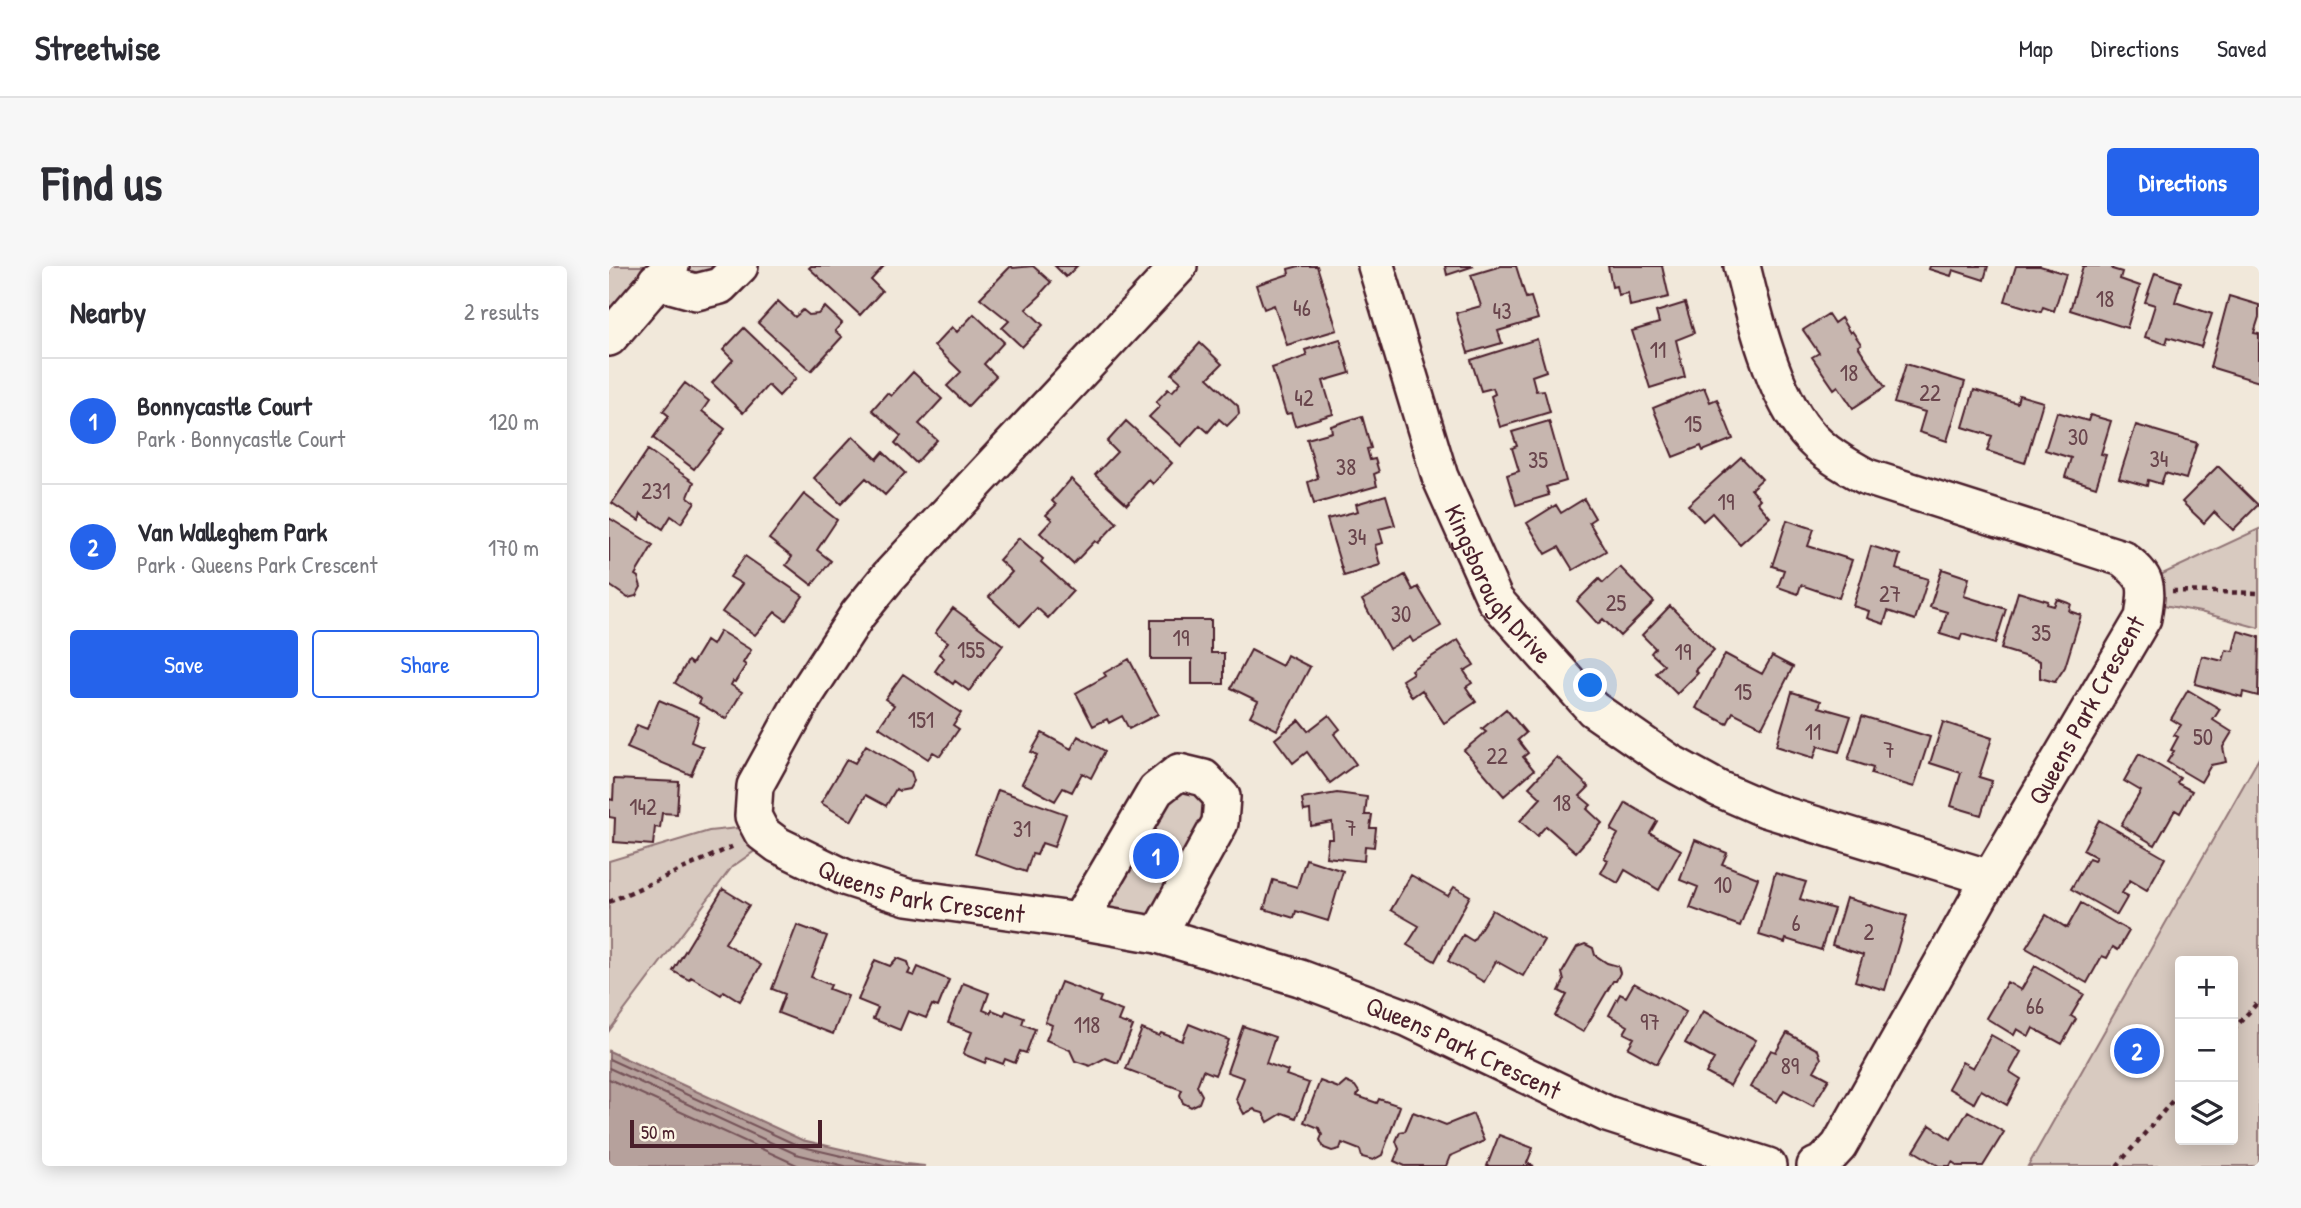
<!DOCTYPE html>
<meta charset="utf-8">
<style>
body{margin:0;font-family:"Patrick Hand",sans-serif;background:#f7f7f7;color:#2b2b33}
.controls{position:absolute;right:21px;bottom:21px;display:grid;overflow:hidden;border-radius:7px;box-shadow:0 4px 18px #0003}
.controls button{width:63px;height:63px;display:grid;place-items:center;padding:0;border:0;border-bottom:2px solid #e1e1e2;background:#fff;color:#2b2b33;font:35px sans-serif}
.scale{position:absolute;left:21px;bottom:18px;width:192px;box-sizing:border-box;padding-left:7px;border:4px solid #4a1f2b;border-top:0;font-size:19px;line-height:24px;white-space:nowrap;color:#4a1f2b;-webkit-text-stroke:5px #fcf5e5;paint-order:stroke}
.you{position:absolute;left:982px;top:420px;width:24px;height:24px;margin:-18px;border:5px solid #fff;border-radius:50%;background:#1a73e8;box-shadow:0 0 0 10px #1a73e833}
.badge{display:grid;place-items:center;width:46px;height:46px;border-radius:50%;background:#2563eb;color:#fff;font-size:23px;font-weight:700}
.pin{position:absolute;translate:-50% -50%;border:4px solid #fff;box-shadow:0 2px 7px #0006}
.list{margin:0;padding:0;list-style:none}
h2{display:flex;justify-content:space-between;align-items:center;height:91px;margin:0;padding:0 28px;font-size:30px}
h2 small{font-size:23px;font-weight:400;color:#7c7c81}
.list li{display:grid;grid-template-columns:46px 1fr auto;gap:21px;align-items:center;box-sizing:border-box;height:126px;padding:0 28px;border-top:2px solid #e1e1e2}
.list b{display:block;font-size:26px;white-space:nowrap}
.list p{margin:0;font-size:23px;white-space:nowrap;color:#7c7c81}
.list em{font-size:23px;font-style:normal;color:#7c7c81}
.actions{display:flex;gap:14px;padding:21px 28px}
.actions a{flex:1;padding:16px 0;border:2px solid #2563eb;border-radius:7px;text-align:center;font-size:24px;color:#2563eb}
.actions .main{background:#2563eb;color:#fff}
.icon{flex:none;width:38px;height:38px;fill:none;stroke:currentColor;stroke-width:2;stroke-linecap:round;stroke-linejoin:round}
.map{position:relative;flex:none;width:1650px;height:900px;overflow:hidden;border-radius:7px}
header{display:flex;align-items:center;gap:42px;box-sizing:border-box;height:98px;padding:0 35px;background:#fff;border-bottom:2px solid #e1e1e2}
header strong{font-size:33px}
nav{display:flex;gap:38px;margin-inline-start:auto;font-size:24px}
.intro{display:flex;align-items:center;justify-content:space-between;box-sizing:border-box;height:168px;padding:0 42px}
h1{margin:0;font-size:49px}
.button{padding:18px 32px;border-radius:7px;background:#2563eb;color:#fff;font-size:24px;font-weight:700}
main{display:flex;gap:42px;padding:0 42px}
aside{flex:1;background:#fff;border-radius:7px;box-shadow:0 4px 18px #0003}
.map>svg:first-child{display:block}
</style>
<header>
<strong>Streetwise</strong>
<nav><a>Map</a><a>Directions</a><a>Saved</a></nav>
</header>
<div class="intro"><h1>Find us</h1><a class="button">Directions</a></div>
<main>
<aside>
<h2>Nearby<small>2 results</small></h2>
<ul class="list">
<li><span class="badge">1</span><div><b>Bonnycastle Court</b><p>Park · Bonnycastle Court</p></div><em>120 m</em></li>
<li><span class="badge">2</span><div><b>Van Walleghem Park</b><p>Park · Queens Park Crescent</p></div><em>170 m</em></li>
</ul>
<div class="actions"><a class="main">Save</a><a>Share</a></div>
</aside>
<div class="map">
<svg width="1650" height="900" viewBox="0 0 1650 900">
<rect width="100%" height="100%" fill="#f1e8da"/>
<filter id="ink" filterUnits="userSpaceOnUse"><feTurbulence type="fractalNoise" baseFrequency=".0143" numOctaves="2"/><feDisplacementMap in="SourceGraphic" scale="14" xChannelSelector="R" yChannelSelector="G"/><feConvolveMatrix kernelMatrix="1 2 1 2 8 2 1 2 1" color-interpolation-filters="sRGB"/></filter>
<g filter="url(#ink)">
<!-- green -->
<path fill="#d8cac0" stroke="#917476" stroke-width="2" fill-rule="evenodd" d="M 0,0 L 131,0 L 47,15 L 0,72 Z
M 1650,263 L 1650,362 L 1591,346 L 1534,335 L 1549,310 Z
M 1650,492 L 1650,900 L 1419,900 ZM 1571,695 L 1624,695 L 1624,874 L 1571,874 Z
M 556,502 L 620,526 L 549,669 L 470,655 Z
M 129,562 L 153,567 L 147,584 L 123,601 L 0,765 L 0,595 L 100,565 Z"/>
<!-- water -->
<path fill="#b6a19c" stroke="#8b6d6f" stroke-width="2" d="M 0,785 L 193,874 L 297,898 L 316,900 L 0,900 Z"/>
<g fill="none" stroke-linecap="round" stroke-linejoin="round">
<!-- shore -->
<path stroke="#755358" stroke-width="2" d="M 0,793 L 190,880 L 275,900
M 0,802 L 187,888 L 236,900
M 0,813 L 190,900"/>
</g>
<!-- building -->
<path fill="#c7b6af" stroke="#4a1f2b" stroke-width="2" d="M 202,0 L 275,0 L 262,14 L 273,25 L 251,49 L 200,2 Z
M 402,0 L 404,2 L 424,0 L 442,16 L 432,27 L 433,28 L 417,43 L 434,59 L 413,81 L 393,62 L 400,55 L 371,32 Z
M 446,0 L 468,0 L 457,11 Z
M 690,0 L 708,0 L 728,64 L 678,79 L 665,39 L 655,43 L 647,19 L 680,8 L 679,3 Z
M 836,0 L 865,0 L 838,9 Z
M 892,0 L 907,0 L 917,32 L 922,31 L 929,53 L 889,65 L 893,77 L 859,87 L 847,47 L 872,40 L 862,9 Z
M 999,0 L 1053,0 L 1060,31 L 1021,40 L 1019,27 L 1009,29 L 1007,20 L 1003,21 Z
M 1321,0 L 1379,0 L 1375,14 L 1344,4 L 1342,10 L 1320,3 Z
M 1407,0 L 1431,0 L 1457,8 L 1445,45 L 1434,41 L 1432,46 L 1396,35 Z
M 1474,0 L 1504,0 L 1503,3 L 1513,6 L 1511,13 L 1531,20 L 1518,62 L 1461,44 Z
M 1546,7 L 1572,16 L 1566,36 L 1603,48 L 1592,81 L 1559,71 L 1557,78 L 1536,71 L 1546,39 L 1536,36 Z
M 1620,30 L 1650,39 L 1650,51 L 1645,67 L 1650,68 L 1650,116 L 1601,101 Z
M 169,35 L 186,51 L 194,44 L 200,49 L 209,48 L 216,41 L 233,57 L 226,65 L 233,71 L 202,105 L 149,57 Z
M 1076,37 L 1085,67 L 1067,74 L 1076,111 L 1041,122 L 1023,65 L 1050,57 L 1047,46 Z
M 365,48 L 395,76 L 375,98 L 387,110 L 359,140 L 338,120 L 352,106 L 325,80 L 343,61 L 348,66 Z
M 1219,48 L 1225,57 L 1232,52 L 1241,67 L 1243,65 L 1252,78 L 1249,80 L 1276,121 L 1244,142 L 1229,120 L 1225,123 L 1203,91 L 1210,87 L 1194,64 Z
M 135,62 L 187,112 L 170,130 L 159,119 L 134,147 L 103,117 L 124,94 L 114,84 Z
M 731,73 L 741,107 L 714,115 L 724,148 L 686,160 L 682,147 L 677,148 L 663,102 L 698,90 L 696,84 Z
M 928,73 L 937,105 L 923,110 L 927,125 L 935,124 L 941,146 L 891,161 L 882,130 L 886,128 L 884,122 L 872,125 L 862,94 Z
M 591,77 L 613,98 L 599,112 L 629,140 L 630,148 L 618,160 L 610,153 L 599,166 L 591,159 L 572,180 L 540,151 L 551,140 L 547,136 L 559,123 L 563,126 L 572,116 L 563,108 Z
M 1297,98 L 1356,116 L 1338,175 L 1310,166 L 1316,146 L 1285,137 Z
M 304,106 L 333,133 L 310,158 L 328,174 L 307,197 L 286,177 L 292,170 L 263,144 L 278,127 L 282,130 Z
M 76,117 L 100,135 L 93,145 L 116,163 L 85,203 L 44,172 L 60,150 L 54,145 Z
M 1095,121 L 1101,136 L 1108,133 L 1124,173 L 1094,185 L 1092,180 L 1064,191 L 1044,142 Z
M 1365,124 L 1408,137 L 1410,129 L 1434,136 L 1416,197 L 1378,185 L 1383,170 L 1354,161 Z
M 1448,146 L 1479,155 L 1481,149 L 1502,155 L 1492,188 L 1497,189 L 1487,221 L 1456,211 L 1462,192 L 1436,184 Z
M 753,150 L 762,182 L 758,183 L 761,194 L 766,193 L 770,206 L 765,208 L 768,220 L 705,238 L 699,216 L 709,212 L 698,173 L 723,166 L 722,160 Z
M 517,155 L 563,197 L 544,218 L 540,214 L 518,238 L 486,209 L 508,186 L 498,176 Z
M 940,155 L 957,215 L 937,221 L 940,229 L 907,239 L 898,209 L 910,205 L 903,182 L 908,180 L 903,166 Z
M 1527,159 L 1588,177 L 1577,213 L 1556,207 L 1552,218 L 1539,214 L 1538,220 L 1510,212 Z
M 244,170 L 268,193 L 274,186 L 296,207 L 276,229 L 257,212 L 232,238 L 205,212 Z
M 39,184 L 85,216 L 79,231 L 86,236 L 72,257 L 62,250 L 54,263 L 32,248 L 30,255 L 3,237 Z
M 1132,191 L 1153,213 L 1142,223 L 1151,233 L 1148,236 L 1161,251 L 1131,278 L 1103,247 L 1094,255 L 1079,239 Z
M 1609,200 L 1649,239 L 1624,264 L 1605,246 L 1595,257 L 1573,236 Z
M 462,213 L 508,257 L 489,277 L 486,275 L 464,298 L 431,267 L 443,254 L 437,249 L 447,239 L 443,235 Z
M 195,228 L 228,254 L 208,284 L 222,295 L 203,319 L 177,299 L 183,291 L 160,273 Z
M 777,229 L 786,259 L 770,263 L 774,277 L 766,279 L 771,299 L 735,310 L 718,253 L 749,245 L 747,238 Z
M 975,233 L 986,252 L 980,256 L 997,285 L 964,304 L 950,281 L 937,288 L 918,257 L 947,239 L 952,247 Z
M 0,252 L 44,279 L 26,309 L 29,311 L 32,321 L 27,330 L 19,332 L 0,319 Z
M 1178,254 L 1205,263 L 1199,280 L 1243,294 L 1230,332 L 1192,319 L 1189,328 L 1169,321 L 1175,304 L 1163,300 Z
M 410,272 L 434,293 L 432,296 L 464,325 L 439,352 L 428,342 L 411,360 L 380,331 L 403,306 L 390,294 Z
M 1262,280 L 1291,289 L 1287,303 L 1319,313 L 1306,354 L 1279,345 L 1275,358 L 1258,352 L 1260,345 L 1244,340 Z
M 136,290 L 194,330 L 177,354 L 166,346 L 146,369 L 113,346 L 133,318 L 121,311 Z
M 1011,301 L 1045,336 L 1011,370 L 994,353 L 989,358 L 968,335 L 990,313 L 994,317 Z
M 1333,303 L 1360,312 L 1355,330 L 1397,343 L 1386,378 L 1353,368 L 1351,374 L 1331,368 L 1338,346 L 1321,341 Z
M 796,309 L 804,324 L 809,321 L 832,360 L 804,376 L 801,371 L 780,383 L 753,334 Z
M 1409,326 L 1439,335 L 1438,338 L 1445,340 L 1448,333 L 1462,338 L 1460,345 L 1472,349 L 1456,401 L 1446,416 L 1431,412 L 1431,395 L 1392,383 Z
M 1061,340 L 1105,384 L 1086,404 L 1089,407 L 1068,428 L 1047,407 L 1055,399 L 1042,387 L 1046,382 L 1033,369 Z
M 344,342 L 394,379 L 360,425 L 346,415 L 344,418 L 326,405 L 335,392 L 330,388 L 339,376 L 326,367 Z
M 542,354 L 602,354 L 602,387 L 615,387 L 615,418 L 583,418 L 583,393 L 542,393 Z
M 111,365 L 142,384 L 134,397 L 137,399 L 126,416 L 124,415 L 122,419 L 133,426 L 117,453 L 90,437 L 92,433 L 66,417 L 79,395 L 83,398 L 97,375 L 103,379 Z
M 1629,365 L 1650,371 L 1649,430 L 1634,426 L 1633,431 L 1586,418 L 1593,390 L 1614,395 L 1617,384 L 1624,385 Z
M 849,374 L 865,399 L 855,405 L 863,417 L 857,421 L 867,436 L 835,457 L 813,424 L 803,431 L 793,414 L 804,407 L 802,404 Z
M 642,384 L 673,400 L 678,389 L 701,401 L 668,464 L 641,450 L 649,435 L 622,422 Z
M 1116,388 L 1153,408 L 1163,390 L 1184,401 L 1153,461 L 1124,446 L 1118,458 L 1087,442 Z
M 520,393 L 549,448 L 520,463 L 513,450 L 500,457 L 498,453 L 484,460 L 467,427 L 497,410 L 495,407 Z
M 294,408 L 352,447 L 344,459 L 350,463 L 331,490 L 324,486 L 319,493 L 270,461 L 285,439 L 276,433 Z
M 1579,424 L 1611,443 L 1604,454 L 1623,466 L 1614,481 L 1617,496 L 1602,499 L 1592,516 L 1558,496 L 1565,485 L 1562,484 L 1569,471 L 1565,469 L 1572,459 L 1562,453 Z
M 1183,426 L 1212,435 L 1210,441 L 1242,450 L 1230,486 L 1209,480 L 1205,492 L 1167,480 Z
M 50,434 L 90,451 L 82,476 L 94,481 L 82,509 L 18,482 L 28,459 L 38,463 Z
M 897,443 L 917,467 L 909,474 L 919,487 L 914,491 L 925,504 L 895,530 L 855,484 L 877,466 L 873,463 Z
M 720,449 L 731,463 L 725,468 L 747,498 L 721,517 L 698,486 L 684,497 L 666,473 L 690,454 L 699,465 Z
M 1253,450 L 1321,471 L 1305,521 L 1262,508 L 1264,502 L 1239,494 Z
M 1334,456 L 1383,472 L 1370,511 L 1383,515 L 1372,549 L 1342,540 L 1352,507 L 1321,497 Z
M 433,467 L 462,483 L 469,470 L 496,485 L 482,512 L 473,507 L 463,526 L 454,522 L 446,535 L 413,517 L 428,489 L 422,486 Z
M 257,479 L 302,506 L 305,515 L 300,523 L 290,525 L 287,523 L 277,540 L 257,529 L 242,555 L 212,537 L 238,493 L 246,497 Z
M 1530,488 L 1571,512 L 1568,517 L 1583,525 L 1571,547 L 1566,544 L 1546,579 L 1512,559 L 1532,525 L 1515,515 Z
M 948,491 L 980,521 L 971,530 L 982,539 L 978,543 L 993,557 L 967,586 L 937,560 L 928,570 L 911,555 L 932,532 L 920,521 Z
M 5,513 L 70,516 L 68,548 L 53,547 L 51,562 L 46,561 L 44,579 L 5,576 L 6,552 L 0,551 L 0,533 L 4,534 Z
M 389,524 L 457,548 L 445,581 L 433,577 L 428,589 L 423,588 L 417,606 L 366,588 Z
M 728,527 L 758,531 L 756,549 L 763,549 L 761,562 L 767,562 L 765,581 L 756,580 L 755,595 L 717,591 L 719,573 L 724,573 L 723,556 L 702,560 L 701,544 L 695,545 L 693,533 Z
M 1017,537 L 1048,555 L 1041,567 L 1072,584 L 1050,624 L 1016,604 L 1009,617 L 992,607 L 999,594 L 995,592 L 1009,568 L 1002,564 Z
M 1490,554 L 1556,592 L 1538,624 L 1521,614 L 1513,627 L 1519,630 L 1508,649 L 1462,623 L 1480,592 L 1485,594 L 1487,591 L 1474,584 Z
M 1086,574 L 1118,587 L 1113,598 L 1149,612 L 1131,660 L 1081,642 L 1089,621 L 1071,614 Z
M 697,593 L 734,605 L 719,655 L 687,645 L 685,652 L 655,643 L 664,614 L 688,621 Z
M 1166,607 L 1197,616 L 1191,633 L 1225,643 L 1212,684 L 1177,673 L 1176,677 L 1150,669 Z
M 802,609 L 839,630 L 845,621 L 861,630 L 826,695 L 798,679 L 810,660 L 782,644 Z
M 114,623 L 140,639 L 116,677 L 152,699 L 131,735 L 115,725 L 112,729 L 82,711 L 80,714 L 64,705 Z
M 1237,632 L 1298,650 L 1276,724 L 1246,715 L 1254,689 L 1223,679 Z
M 1472,637 L 1520,665 L 1509,684 L 1504,681 L 1498,692 L 1493,690 L 1478,717 L 1417,682 L 1437,649 L 1458,662 Z
M 883,644 L 935,674 L 914,710 L 887,695 L 875,716 L 839,695 L 854,669 L 864,675 Z
M 188,659 L 218,670 L 202,711 L 222,719 L 220,723 L 239,730 L 224,768 L 169,747 L 176,728 L 163,723 Z
M 976,678 L 984,682 L 986,689 L 998,697 L 1009,700 L 1011,707 L 1007,715 L 1004,715 L 974,766 L 946,750 L 958,729 L 950,725 L 955,715 L 953,707 L 968,681 Z
M 288,692 L 299,696 L 301,704 L 299,708 L 305,710 L 309,701 L 340,714 L 329,741 L 323,739 L 317,752 L 299,745 L 291,764 L 264,753 L 269,742 L 249,734 L 266,694 L 281,700 Z
M 1426,700 L 1475,728 L 1462,750 L 1467,753 L 1453,778 L 1424,762 L 1420,770 L 1408,763 L 1405,769 L 1377,752 L 1398,716 L 1412,724 Z
M 452,716 L 492,731 L 490,736 L 513,745 L 509,755 L 524,760 L 509,797 L 496,792 L 481,800 L 466,795 L 461,784 L 437,774 L 443,759 L 436,756 Z
M 354,717 L 380,727 L 374,744 L 381,747 L 383,744 L 395,749 L 397,745 L 415,752 L 413,758 L 426,763 L 417,787 L 411,785 L 406,797 L 396,793 L 394,798 L 378,792 L 376,797 L 354,788 L 363,766 L 339,757 Z
M 1025,717 L 1077,746 L 1048,798 L 1019,782 L 1025,772 L 1015,767 L 1019,760 L 1000,749 L 1011,728 L 1017,731 Z
M 1094,745 L 1147,774 L 1121,820 L 1097,807 L 1105,793 L 1076,777 Z
M 580,758 L 620,774 L 606,809 L 594,804 L 588,820 L 593,829 L 590,837 L 582,841 L 574,837 L 571,829 L 573,824 L 517,803 L 533,763 L 550,770 L 552,767 L 573,775 Z
M 634,760 L 666,771 L 657,797 L 679,805 L 677,809 L 700,817 L 687,852 L 674,847 L 659,856 L 654,847 L 647,845 L 645,843 L 635,848 L 627,833 L 635,812 L 618,806 Z
M 1178,767 L 1209,784 L 1212,793 L 1205,805 L 1220,813 L 1204,840 L 1175,824 L 1168,836 L 1141,821 L 1162,784 L 1167,786 Z
M 1382,769 L 1412,786 L 1401,806 L 1412,813 L 1398,839 L 1372,824 L 1365,837 L 1339,822 L 1353,796 L 1364,802 Z
M 711,815 L 730,822 L 737,816 L 746,820 L 750,826 L 748,830 L 768,837 L 770,833 L 791,840 L 773,889 L 764,894 L 753,891 L 751,884 L 733,877 L 731,883 L 723,885 L 715,882 L 711,874 L 713,869 L 710,862 L 695,856 Z
M 1359,845 L 1395,866 L 1374,900 L 1349,900 L 1343,896 L 1341,900 L 1330,900 L 1305,885 L 1321,859 L 1342,873 Z
M 804,846 L 837,859 L 864,848 L 875,875 L 841,890 L 837,900 L 796,900 L 785,895 L 790,883 L 787,875 L 791,866 L 796,865 Z
M 890,869 L 924,882 L 918,897 L 925,900 L 878,900 Z"/>
<g fill="none" stroke-linecap="round" stroke-linejoin="round">
<!-- minor casing -->
<g stroke="#4a1f2b" stroke-width="40">
<g id="minor">
<path id="s1" d="M 570,0 L 280,310 L 249,348 L 195,431 L 146,520 L 144,550 L 153,567 L 169,579 L 235,611 L 298,631 L 470,655 L 549,669 L 691,712 L 798,752 L 998,848 L 1159,900"/>
<path id="s2" d="M 767,0 L 831,211 L 886,334 L 984,443 L 1059,495 L 1110,523 L 1156,543 L 1381,612"/>
<path d="M 1133,0 C 1145,49 1164,127 1197,166 C 1213,186 1236,199 1258,211 L 1513,292 C 1540,313 1539,319 1534,352 L 1381,612 L 1230,880 L 1215,896 L 1206,900"/>
<path d="M 47,15 L 87,26 L 111,20 L 131,0"/>
<path d="M 0,72 L 62,0"/>
<path d="M 470,655 L 547,524 L 570,506 L 595,512 L 613,531 L 611,557 L 549,669"/>
</g>
</g>
<!-- path -->
<path stroke="#4a1f2b" stroke-width="4.5" stroke-dasharray="5 5" stroke-linecap="butt" d="M 1563,325 L 1650,327
M 0,636 L 127,579
M 1624,764 L 1650,735
M 1508,900 L 1571,826"/>
<!-- minor -->
<use href="#minor" stroke="#fcf5e5" stroke-width="35"/>
</g>
</g>
<g text-anchor="middle" dominant-baseline="central" stroke-width="5" stroke-linejoin="round" paint-order="stroke">
<!-- number labels -->
<g font-size="23" fill="#69454c">
<text x="1496" y="32">18</text>
<text x="693" y="41">46</text>
<text x="893" y="44">43</text>
<text x="1049" y="83">11</text>
<text x="1240" y="106">18</text>
<text x="1321" y="126">22</text>
<text x="695" y="131">42</text>
<text x="1084" y="157">15</text>
<text x="1469" y="170">30</text>
<text x="1550" y="192">34</text>
<text x="929" y="193">35</text>
<text x="737" y="200">38</text>
<text x="47" y="224">231</text>
<text x="1117" y="235">19</text>
<text x="748" y="270">34</text>
<text x="1281" y="327">27</text>
<text x="1007" y="336">25</text>
<text x="792" y="347">30</text>
<text x="1432" y="366">35</text>
<text x="572" y="371">19</text>
<text x="362" y="383">155</text>
<text x="1074" y="385">19</text>
<text x="1134" y="425">15</text>
<text x="312" y="453">151</text>
<text x="1204" y="465">11</text>
<text x="1594" y="470">50</text>
<text x="1280" y="483">7</text>
<text x="888" y="489">22</text>
<text x="953" y="536">18</text>
<text x="34" y="540">142</text>
<text x="742" y="561">7</text>
<text x="413" y="562">31</text>
<text x="1114" y="618">10</text>
<text x="1187" y="656">6</text>
<text x="1260" y="665">2</text>
<text x="1426" y="739">66</text>
<text x="1041" y="755">97</text>
<text x="478" y="758">118</text>
<text x="1181" y="799">89</text>
</g>
<!-- street labels -->
<g font-size="26" fill="#4a1f2b" stroke="#fcf5e5">
<text stroke="none"><textPath href="#s2" startOffset="343">Kingsborough Drive</textPath></text>
<text transform="translate(1477 444) rotate(-61)">Queens Park Crescent</text>
<text stroke="none"><textPath href="#s1" startOffset="896">Queens Park Crescent</textPath></text>
<text stroke="none"><textPath href="#s1" startOffset="1463">Queens Park Crescent</textPath></text>
</g>
</g>
</svg>
<div class="controls">
<button>+</button>
<button>−</button>
<button><svg class="icon" aria-label="layers" viewBox="0 0 24 24"><path d="M12 4l9 5-9 5-9-5zM3 14l9 5 9-5"/></svg></button>
</div>
<div class="scale">50 m</div>
<div class="you"></div>
<div class="pin badge" style="left:547px;top:590px">1</div>
<div class="pin badge" style="left:1528px;top:785px">2</div>
</div>
</main>
